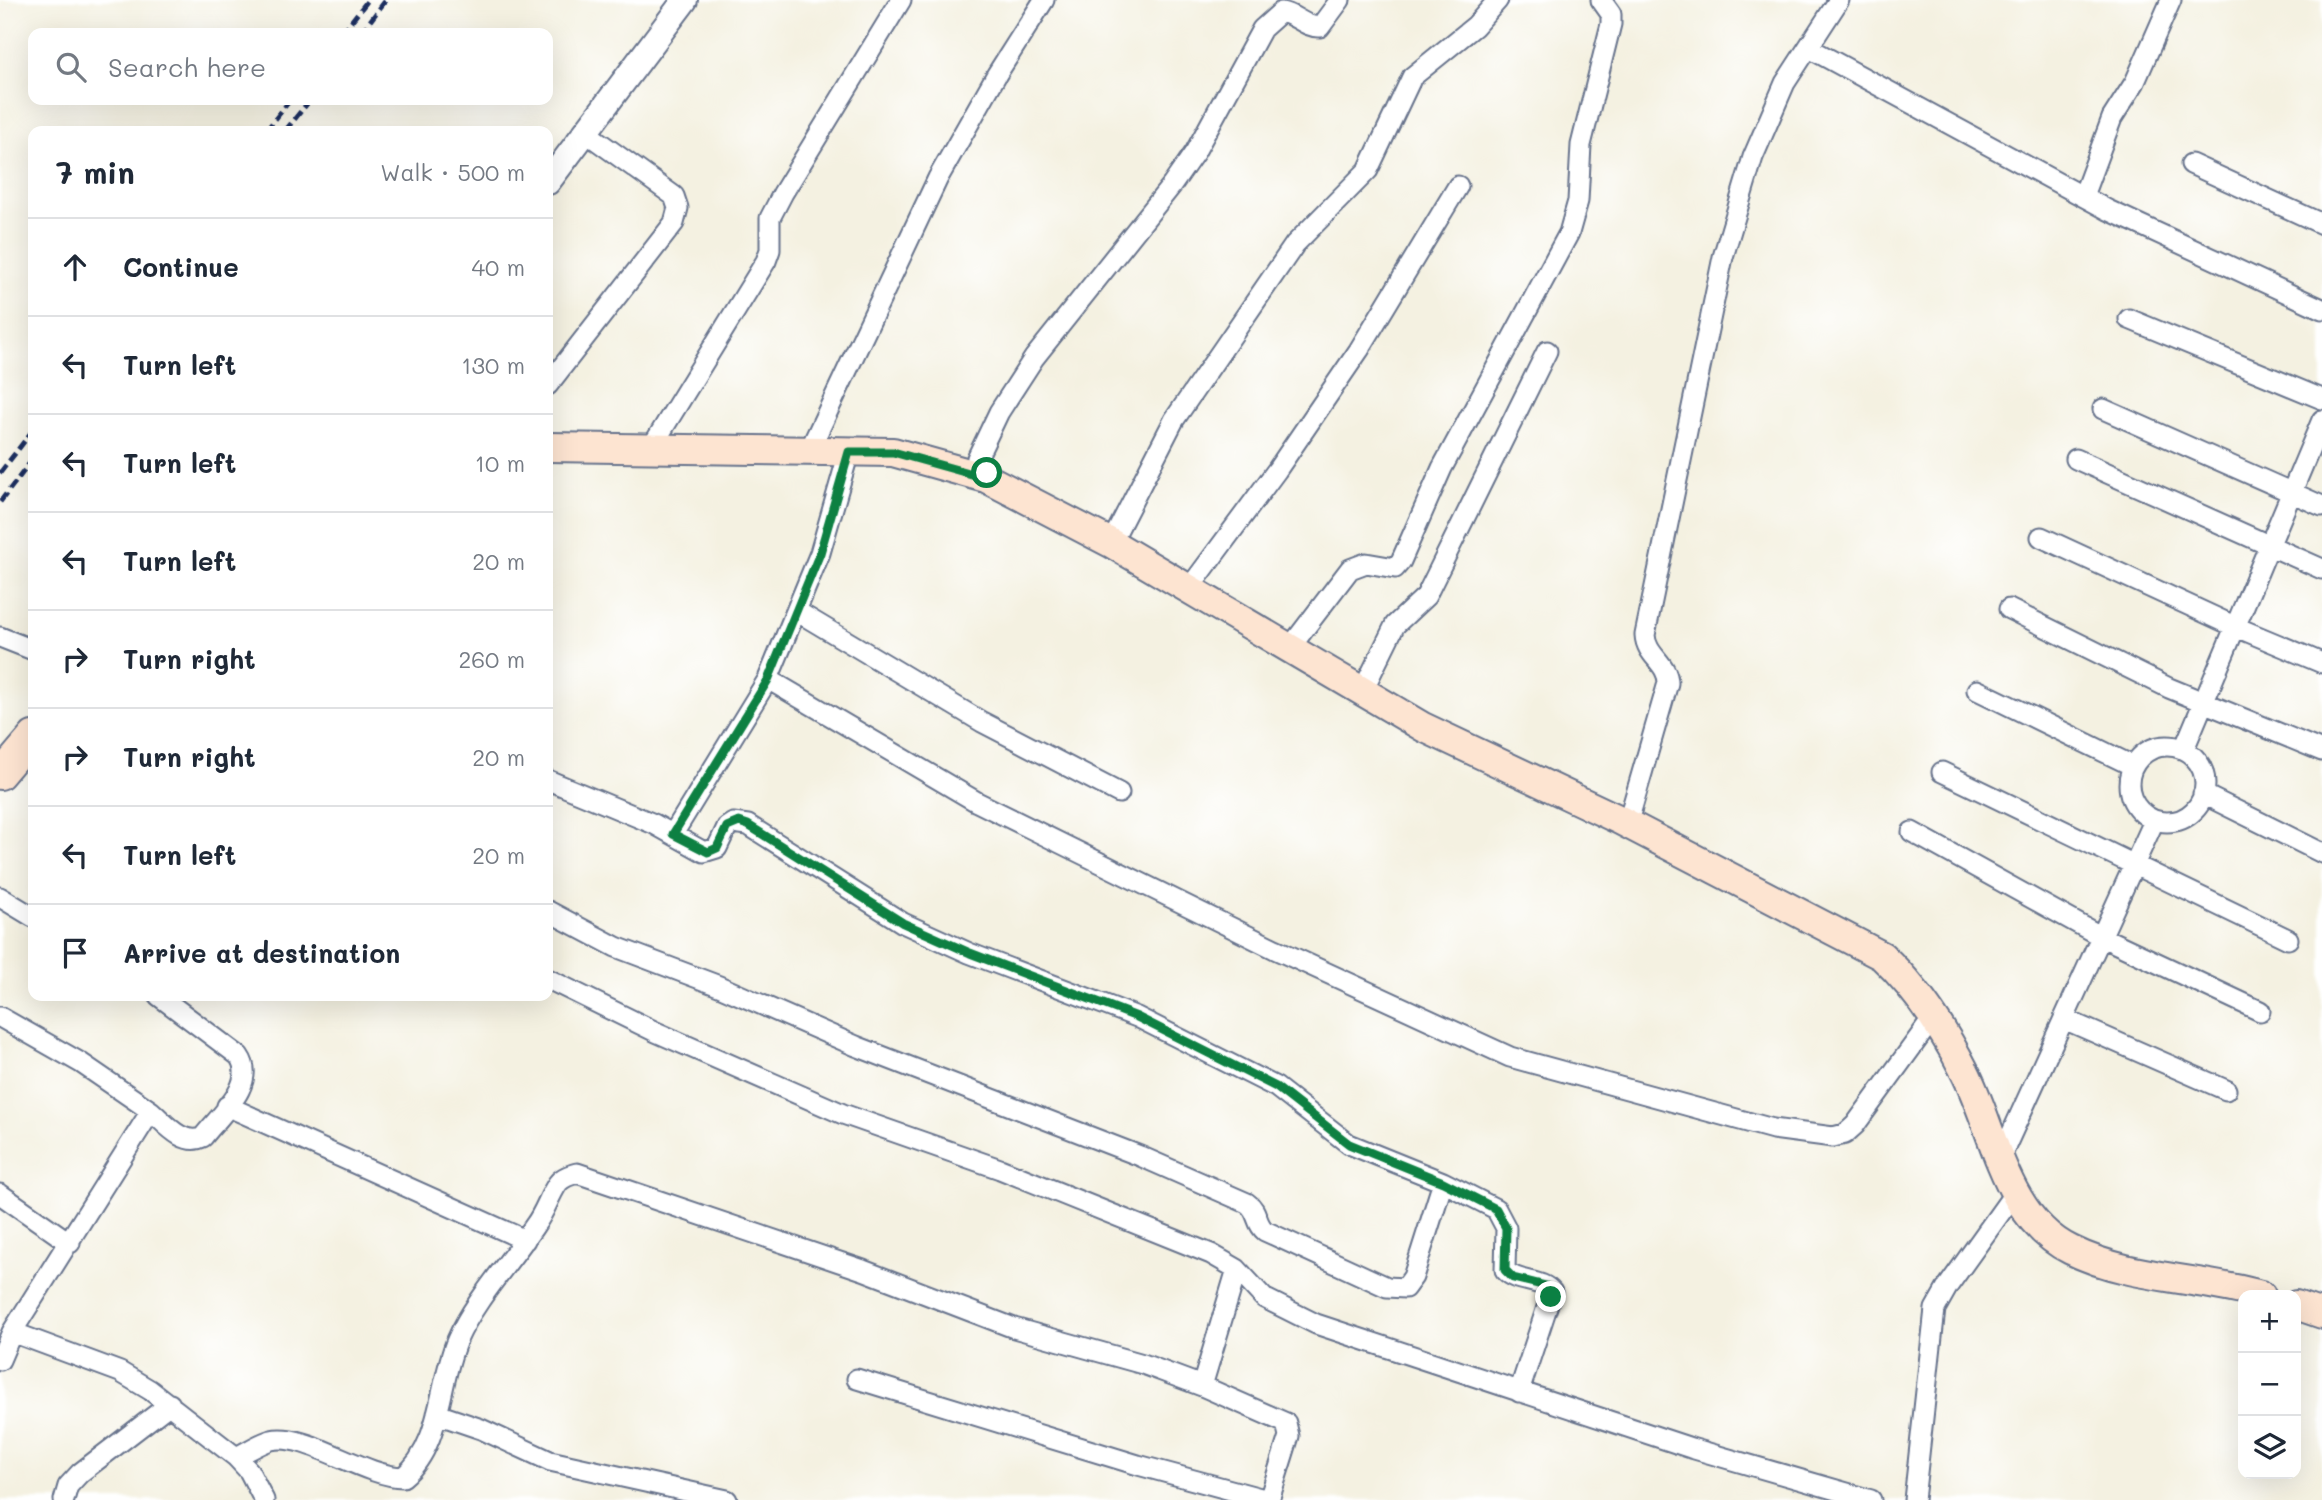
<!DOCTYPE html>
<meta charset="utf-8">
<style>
body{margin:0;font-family:Mali,sans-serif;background:#f6f6f7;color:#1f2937}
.controls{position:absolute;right:21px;bottom:21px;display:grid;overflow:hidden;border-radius:14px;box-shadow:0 7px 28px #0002}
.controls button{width:63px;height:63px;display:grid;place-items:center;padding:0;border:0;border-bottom:2px solid #e0e1e3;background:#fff;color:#1f2937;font:35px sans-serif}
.stop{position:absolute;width:21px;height:21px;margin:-16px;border:5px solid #0b8043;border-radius:50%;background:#fff}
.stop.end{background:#0b8043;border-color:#fff;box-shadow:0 2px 7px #0008}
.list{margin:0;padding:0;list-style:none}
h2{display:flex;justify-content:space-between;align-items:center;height:91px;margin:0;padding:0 28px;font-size:30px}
h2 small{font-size:23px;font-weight:400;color:#747a83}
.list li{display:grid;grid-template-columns:46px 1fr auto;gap:21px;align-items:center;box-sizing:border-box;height:98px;padding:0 28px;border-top:2px solid #e0e1e3}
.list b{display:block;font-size:26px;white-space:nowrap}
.list em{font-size:23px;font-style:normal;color:#747a83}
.icon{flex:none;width:38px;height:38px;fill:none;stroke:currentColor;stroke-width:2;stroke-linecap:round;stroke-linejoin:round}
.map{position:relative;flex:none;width:2322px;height:1500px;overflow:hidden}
.search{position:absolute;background:#fff;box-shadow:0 7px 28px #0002;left:28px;top:28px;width:525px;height:77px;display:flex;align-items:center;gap:18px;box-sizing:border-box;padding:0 24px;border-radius:14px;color:#747a83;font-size:26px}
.panel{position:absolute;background:#fff;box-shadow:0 7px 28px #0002;left:28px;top:126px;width:525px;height:875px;border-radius:14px}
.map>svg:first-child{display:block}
</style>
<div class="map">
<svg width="2322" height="1500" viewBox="0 0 2322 1500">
<rect width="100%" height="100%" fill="#fff"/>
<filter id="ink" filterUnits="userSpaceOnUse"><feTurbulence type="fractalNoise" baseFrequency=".0143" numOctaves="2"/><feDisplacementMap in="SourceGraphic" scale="14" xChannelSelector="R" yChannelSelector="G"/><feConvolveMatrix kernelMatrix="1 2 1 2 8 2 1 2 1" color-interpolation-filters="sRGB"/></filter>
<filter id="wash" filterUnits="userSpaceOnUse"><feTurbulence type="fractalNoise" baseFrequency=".00686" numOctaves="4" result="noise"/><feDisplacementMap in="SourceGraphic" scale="28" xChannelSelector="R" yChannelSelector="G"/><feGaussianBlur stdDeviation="1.57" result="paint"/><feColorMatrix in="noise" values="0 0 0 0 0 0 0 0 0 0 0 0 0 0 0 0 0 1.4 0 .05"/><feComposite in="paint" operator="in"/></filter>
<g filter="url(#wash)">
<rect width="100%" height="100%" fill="#f4f1e1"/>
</g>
<g filter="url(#ink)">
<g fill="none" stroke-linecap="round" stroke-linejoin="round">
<!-- minor casing -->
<g stroke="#67738c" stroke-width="23">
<path id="minor" d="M 1809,48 L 2108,210 L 2322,309
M 2191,164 L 2322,224
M 2083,196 L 2112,118 L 2135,82 L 2171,0
M 2129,319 L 2322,399
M 548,385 L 674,223 L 678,208 L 674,196 L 585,132
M 2103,409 L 2322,506
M 651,448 L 766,261 L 770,250 L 770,218 L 783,193 L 901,0
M 809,451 L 938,178 L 997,74 L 1044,0
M 2076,459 L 2322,569
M 986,478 L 987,469 L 977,458 L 999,412 L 1034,358 L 1172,185 L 1195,152 L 1262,29 L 1281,12 C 1295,14 1306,28 1320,27 L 1340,0
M 2041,537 L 2236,627 L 2322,663
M 1111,543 L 1174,420 L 1295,244 L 1368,170 L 1412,77 L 1475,26 L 1498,0
M 1188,590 L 1277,470 L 1359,350 L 1458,186
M 2009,609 L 2169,688 L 2322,751
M 798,612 L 982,722 L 1119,793
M 0,637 L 33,650
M 1289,649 L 1350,569 L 1366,563 L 1395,568 L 1401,561 L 1442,468 L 1569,233 L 1578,201 L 1581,145 L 1611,24 L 1611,14 L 1601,0
M 768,679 L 977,802 L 1275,949 L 1510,1057 L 1773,1129 L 1833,1137 L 1845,1134 L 1855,1125 L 1933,1018
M 1977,690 L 2133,766
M 1362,692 L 1395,625 L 1426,596 L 1547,351
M2129 784a38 38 0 1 1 76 0a38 38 0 1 1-76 0Z
M 2184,749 L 2322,420
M 1942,772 L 2288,939
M 548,780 L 654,824 L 704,852 L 717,848 L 727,827 L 733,823 L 748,825 L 903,923 L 969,953 L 1137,1017 L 1276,1087 L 1349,1144 L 1443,1182 L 1496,1209 L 1506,1228 L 1505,1270 C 1517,1284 1542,1278 1552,1292 L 1519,1392
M 2203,794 L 2322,853
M 1627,825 L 1668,683 C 1668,663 1646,656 1645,635 L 1723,257 L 1753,157 L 1785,83 L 1839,0
M 1912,832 L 2102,937 L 2260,1011
M 673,834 L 768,679 L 820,553 L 849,452
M 0,897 L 33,917
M 548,911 L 616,947 L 719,986 L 856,1046 L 1140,1156 L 1247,1203 C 1259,1211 1255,1223 1265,1231 L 1387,1287 L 1405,1288 L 1413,1277 L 1443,1182
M 548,979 L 656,1032 L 843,1114 L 1000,1169 L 1211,1254 L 1237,1269 L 1264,1298 L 1316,1324 L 1691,1448 L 1871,1500
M 0,1017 L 81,1063 L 151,1111 L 12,1332 L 0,1360
M 2064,1019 L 2226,1090
M 227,1106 L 525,1240
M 151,1111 C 165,1123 183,1147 203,1137 C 220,1115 258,1083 239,1056 L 159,996
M 1999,1161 L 2154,821
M 0,1194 L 70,1243
M 1237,1269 L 1202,1386 L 1286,1423 L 1289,1436 L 1269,1500
M 12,1332 L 120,1372 L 150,1390 L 236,1457 L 249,1471 L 264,1500
M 857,1379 L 1138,1465 L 1268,1500
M 437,1414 L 481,1429 L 550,1461 L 727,1500
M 236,1457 C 247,1452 260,1443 271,1440 C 306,1432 362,1476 403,1477 C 442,1445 438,1384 457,1340 C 474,1301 511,1261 535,1225 C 545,1212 549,1196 558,1183 C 563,1177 570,1175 577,1173 L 863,1270 L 1014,1328 L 1143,1364 L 1202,1386
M 64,1500 L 68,1486 L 80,1473 L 170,1404
M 1914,1500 L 1935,1309 L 1948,1286 L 2016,1191"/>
</g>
<!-- tertiary casing -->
<g stroke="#67738c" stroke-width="28">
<path id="tertiary" d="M 548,182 L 685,0"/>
</g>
<!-- secondary casing -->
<g stroke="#67738c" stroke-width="32">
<path id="secondary" d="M 548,447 L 893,452 L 986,478 L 1111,543 L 1423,727 L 1620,820 L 1882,956 C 1916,988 1944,1030 1965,1072 C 1995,1131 2005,1218 2071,1250 C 2129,1279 2199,1277 2261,1295
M 0,775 L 33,736
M 2296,1305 L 2322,1314"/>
</g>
<!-- minor -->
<use href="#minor" stroke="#fff" stroke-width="19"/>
<!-- tertiary -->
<use href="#tertiary" stroke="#fff" stroke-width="24"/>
<!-- secondary -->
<use href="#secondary" stroke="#fde4d1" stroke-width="28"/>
<!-- rail -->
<path stroke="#1b2f5e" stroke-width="5" stroke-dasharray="10 5" stroke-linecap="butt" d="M 342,33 L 368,0
M 361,33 L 386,0
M 266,131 L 290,100
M 285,131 L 310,100
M 0,473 L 33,430
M 0,502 L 33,459"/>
</g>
</g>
<g fill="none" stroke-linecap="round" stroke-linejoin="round" filter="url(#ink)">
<!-- route -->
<path stroke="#0b8043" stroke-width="9" d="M 987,473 L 986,478 L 893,452 L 849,452 L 820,553 L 768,680 L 673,834 L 708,852 L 717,848 L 727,827 L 739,822 L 748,825 L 903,923 L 970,953 L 1137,1017 L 1276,1087 L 1349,1144 L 1443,1182 L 1496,1209 L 1506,1228 L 1505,1270 L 1513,1278 L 1546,1286 L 1551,1289 L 1551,1297"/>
</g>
</svg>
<div class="controls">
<button>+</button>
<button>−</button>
<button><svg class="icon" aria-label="layers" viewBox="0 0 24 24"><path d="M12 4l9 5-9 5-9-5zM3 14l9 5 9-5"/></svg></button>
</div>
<div class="stop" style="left:987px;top:473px"></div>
<div class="stop end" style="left:1551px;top:1297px"></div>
<div class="search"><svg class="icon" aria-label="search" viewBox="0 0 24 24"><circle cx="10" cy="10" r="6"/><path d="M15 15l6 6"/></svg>Search here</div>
<section class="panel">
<h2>7 min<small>Walk · 500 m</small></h2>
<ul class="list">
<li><svg class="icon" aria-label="ahead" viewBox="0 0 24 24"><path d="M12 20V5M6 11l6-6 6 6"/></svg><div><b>Continue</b></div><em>40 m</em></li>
<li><svg class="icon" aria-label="left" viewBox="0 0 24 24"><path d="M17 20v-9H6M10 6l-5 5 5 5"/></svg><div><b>Turn left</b></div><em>130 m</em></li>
<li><svg class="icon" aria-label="left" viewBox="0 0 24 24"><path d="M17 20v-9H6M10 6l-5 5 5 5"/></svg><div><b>Turn left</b></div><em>10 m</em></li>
<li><svg class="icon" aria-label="left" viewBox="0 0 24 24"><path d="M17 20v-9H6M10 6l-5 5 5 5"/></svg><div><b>Turn left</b></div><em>20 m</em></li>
<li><svg class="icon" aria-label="right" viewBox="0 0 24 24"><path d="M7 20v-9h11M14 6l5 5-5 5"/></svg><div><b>Turn right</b></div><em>260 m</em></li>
<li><svg class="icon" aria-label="right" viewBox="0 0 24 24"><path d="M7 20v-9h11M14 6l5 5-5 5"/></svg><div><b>Turn right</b></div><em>20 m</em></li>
<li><svg class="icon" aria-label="left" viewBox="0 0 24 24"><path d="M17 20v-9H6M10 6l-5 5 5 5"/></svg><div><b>Turn left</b></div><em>20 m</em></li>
<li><svg class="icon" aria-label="arrive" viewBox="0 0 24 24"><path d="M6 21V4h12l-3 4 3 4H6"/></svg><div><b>Arrive at destination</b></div></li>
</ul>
</section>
</div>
